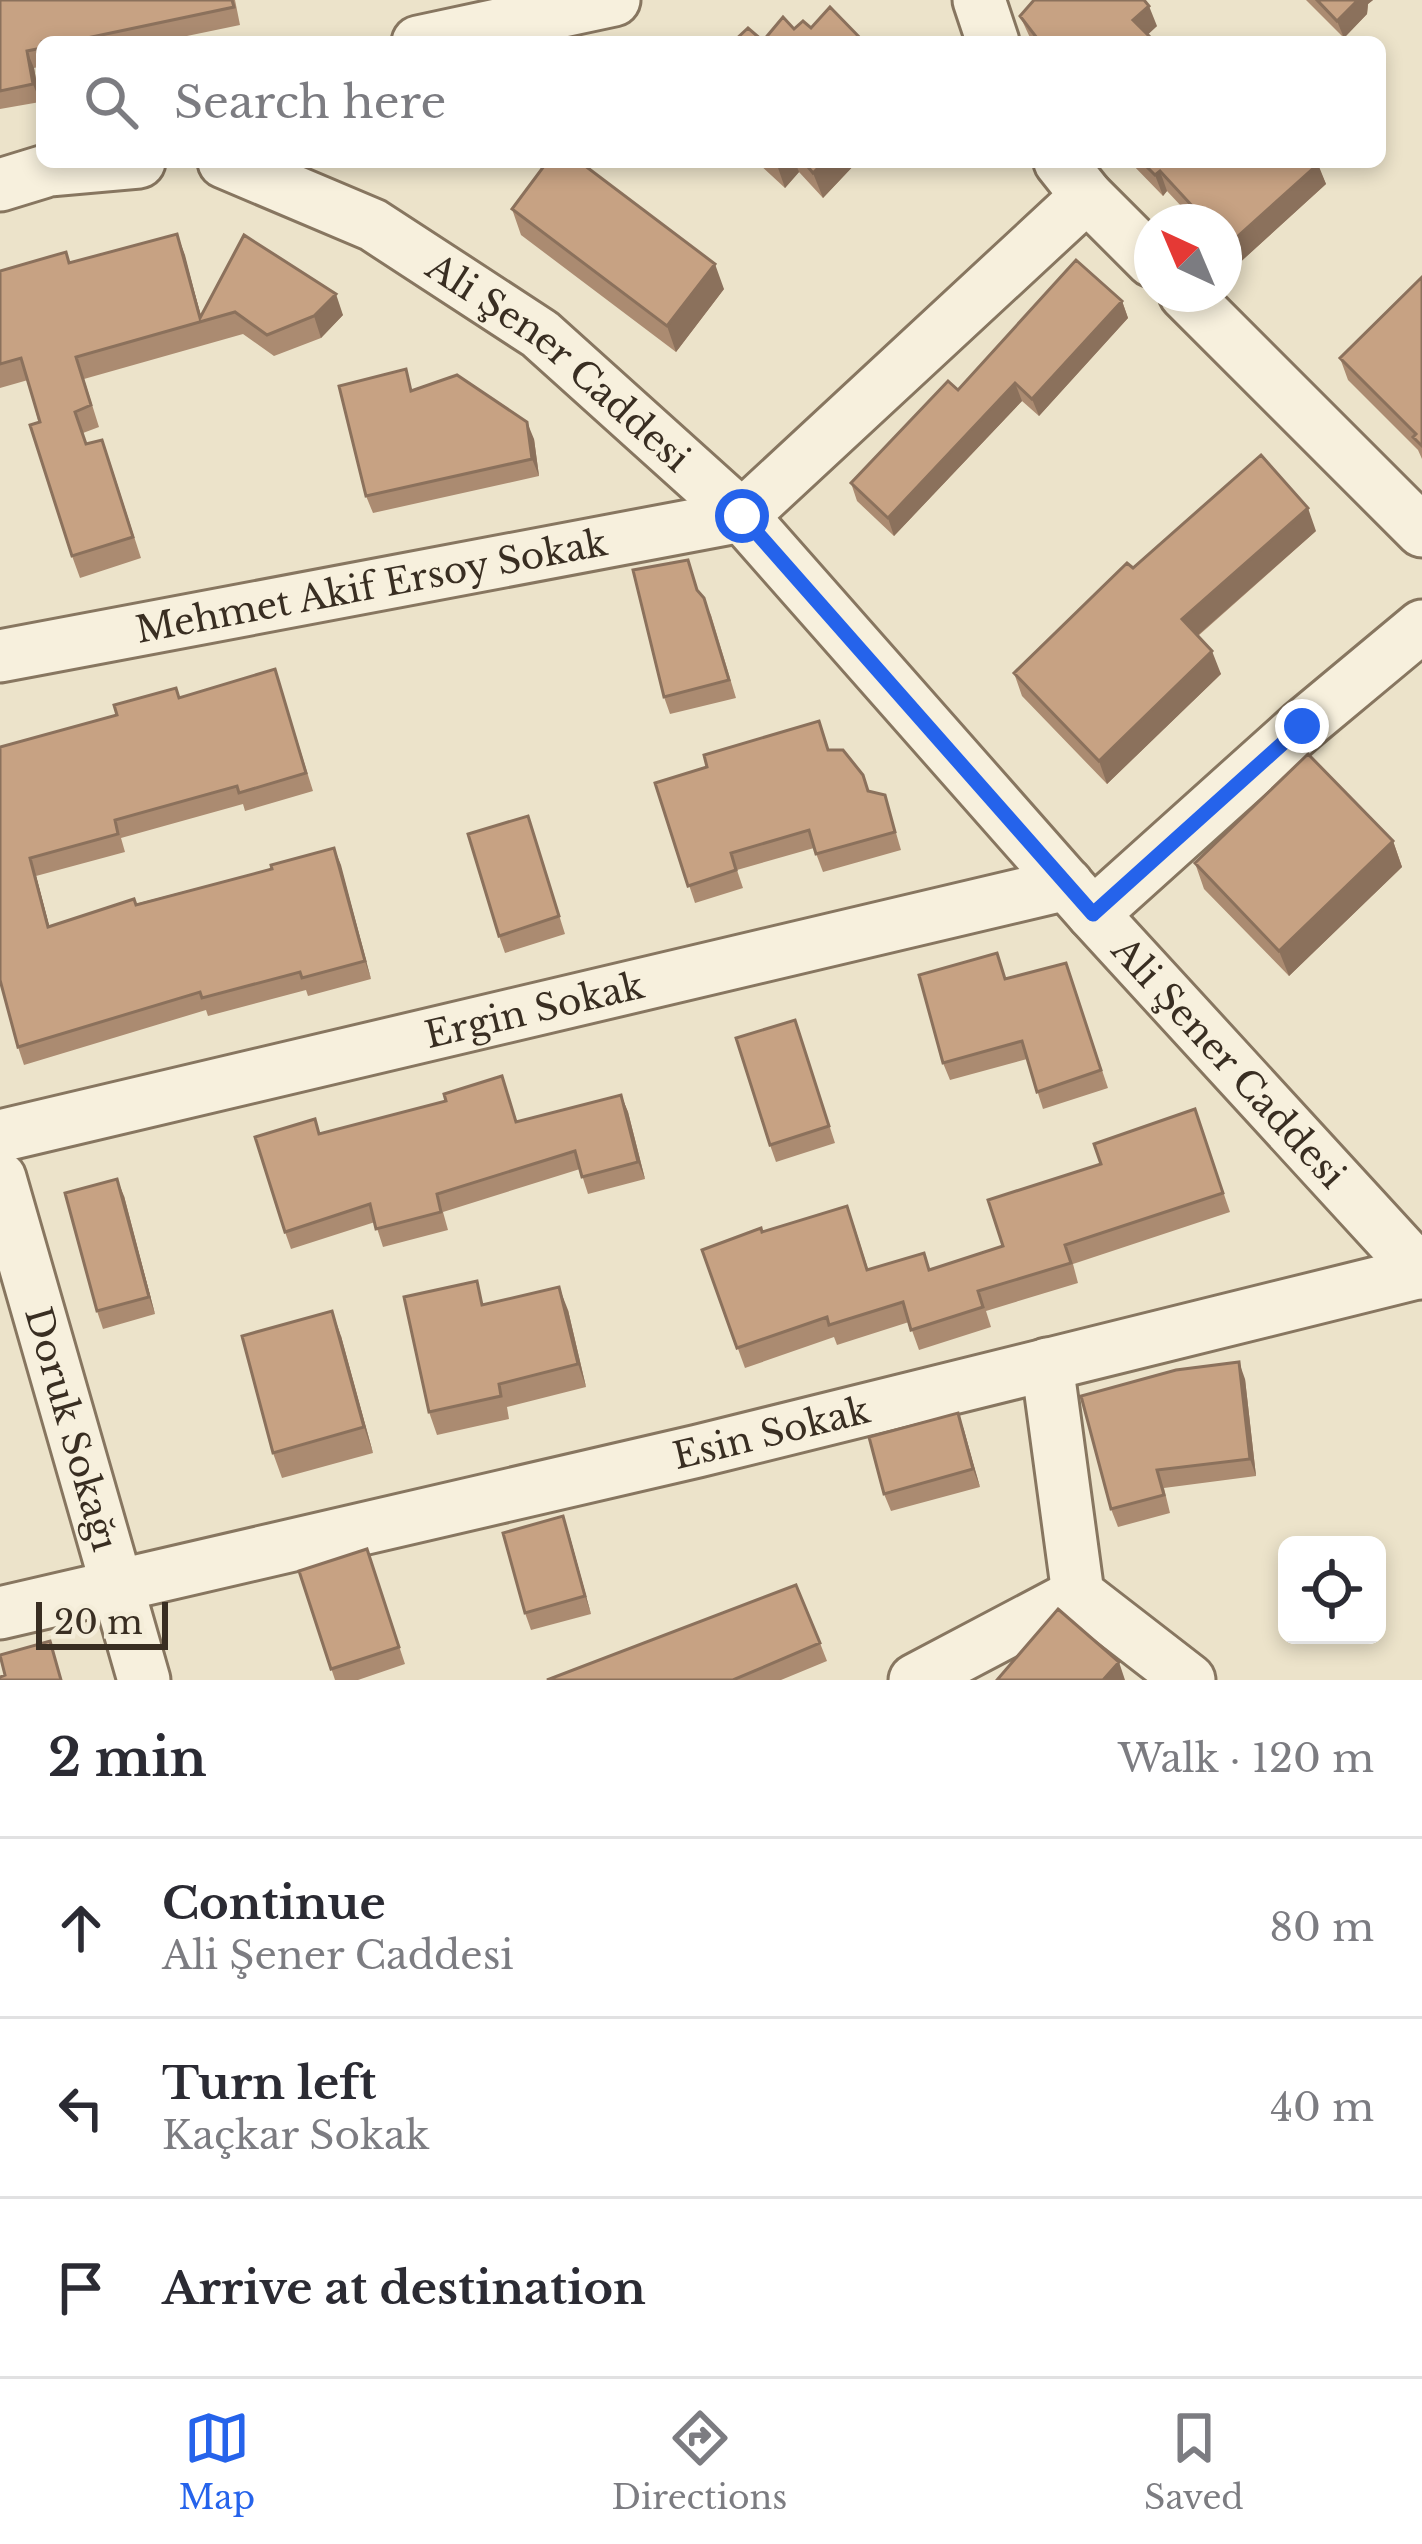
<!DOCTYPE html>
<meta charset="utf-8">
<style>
body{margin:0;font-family:"Libre Baskerville",serif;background:#f7f7f7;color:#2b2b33}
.controls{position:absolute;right:36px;bottom:36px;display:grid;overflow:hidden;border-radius:18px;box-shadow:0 6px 18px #0003}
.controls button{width:108px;height:108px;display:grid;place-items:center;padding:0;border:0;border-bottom:3px solid #e1e1e2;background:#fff;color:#2b2b33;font:60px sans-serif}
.compass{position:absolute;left:1134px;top:204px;width:108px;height:108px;border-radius:50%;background:#fff;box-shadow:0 6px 18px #0003;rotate:316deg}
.scale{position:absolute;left:36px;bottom:30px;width:132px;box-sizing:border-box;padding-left:12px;border:6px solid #392e22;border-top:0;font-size:33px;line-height:42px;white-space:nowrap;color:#392e22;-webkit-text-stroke:9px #f4edd9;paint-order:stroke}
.stop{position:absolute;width:36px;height:36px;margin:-27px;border:9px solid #2563eb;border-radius:50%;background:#fff}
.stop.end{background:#2563eb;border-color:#fff;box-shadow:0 3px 12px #0008}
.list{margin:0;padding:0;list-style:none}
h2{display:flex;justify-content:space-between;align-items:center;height:156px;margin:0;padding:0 48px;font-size:51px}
h2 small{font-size:39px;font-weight:400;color:#7c7c81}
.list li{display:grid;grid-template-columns:78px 1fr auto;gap:36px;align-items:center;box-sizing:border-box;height:180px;padding:0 48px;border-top:3px solid #e1e1e2}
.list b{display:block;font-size:45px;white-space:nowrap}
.list p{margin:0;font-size:39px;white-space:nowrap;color:#7c7c81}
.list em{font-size:39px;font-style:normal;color:#7c7c81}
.icon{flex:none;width:66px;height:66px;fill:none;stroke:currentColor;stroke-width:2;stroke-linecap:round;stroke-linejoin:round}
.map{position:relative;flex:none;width:1422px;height:1680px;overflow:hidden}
.search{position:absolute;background:#fff;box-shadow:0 6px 18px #0003;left:36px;right:36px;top:36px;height:132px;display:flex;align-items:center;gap:30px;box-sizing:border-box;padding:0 42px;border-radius:18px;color:#7c7c81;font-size:45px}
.sheet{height:696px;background:#fff}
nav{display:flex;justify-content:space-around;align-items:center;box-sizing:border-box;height:168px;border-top:3px solid #e1e1e2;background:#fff;font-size:33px;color:#7c7c81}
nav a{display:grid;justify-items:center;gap:6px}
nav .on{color:#2563eb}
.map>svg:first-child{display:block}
</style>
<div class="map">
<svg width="1422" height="1680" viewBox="0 0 1422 1680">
<rect width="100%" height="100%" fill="#ece3ca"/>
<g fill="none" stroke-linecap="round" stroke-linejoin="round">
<!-- minor casing -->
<g stroke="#877660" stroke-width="57">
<g id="minor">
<path d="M 979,0 L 993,42"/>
<path d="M 418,42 L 614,0"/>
<path id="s1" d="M 224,162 L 373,225 L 540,334 L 742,516 L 1093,914 L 1422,1273"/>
<path d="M 1060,162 L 1087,196 L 1152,261"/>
<path d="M 0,185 L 49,170 L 139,162"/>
<path d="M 1185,294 L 1422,531"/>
<path id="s2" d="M 0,656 L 742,516 L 1087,196"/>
<path d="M 1093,914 L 1302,726 L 1422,626"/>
<path id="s3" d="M 0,1136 L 1067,884"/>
<path id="s4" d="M 0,1178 L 144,1680"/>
<path d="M 1047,1364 L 1078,1594 L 1189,1680"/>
<path id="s5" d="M 0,1613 L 698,1451 L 1421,1272"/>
<path d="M 915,1680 L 1078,1594"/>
</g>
</g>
<!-- minor -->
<use href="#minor" stroke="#f7f0dd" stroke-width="51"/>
</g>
<!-- wall -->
<path fill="#ab8b71" d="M 0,0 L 235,0 L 240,25 L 158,42 L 42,42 L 42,66 L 34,68 L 40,102 L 0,109 Z
M 1306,0 L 1373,0 L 1368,4 L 1367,14 L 1344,38 Z
M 1020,16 L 1157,26 L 1147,35 L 1155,42 L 1032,42 Z
M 757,162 L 857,162 L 823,198 L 799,172 L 785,188 Z
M 1130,162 L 1316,162 L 1326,184 L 1236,266 L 1224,253 L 1224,222 L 1196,222 L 1167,191 L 1163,196 Z
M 512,209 L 724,289 L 676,352 L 521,235 Z
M 177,234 L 201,315 L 244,235 L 343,315 L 321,338 L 274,356 L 243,334 L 84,379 L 99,427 L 83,433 L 86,444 L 110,462 L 141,558 L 80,578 L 72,556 L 28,380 L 0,388 L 0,271 L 70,263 Z
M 1422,277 L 1422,459 L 1418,450 L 1348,380 L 1340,358 Z
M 1122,301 L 1128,318 L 1039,416 L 1022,401 L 894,536 L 857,501 L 851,483 L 958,390 Z
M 413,391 L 534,439 L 539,476 L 373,513 L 366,496 Z
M 1316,531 L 1198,636 L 1221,674 L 1107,784 L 1022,696 L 1014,673 L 1133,568 Z
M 698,591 L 711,615 L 736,698 L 670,714 L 664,697 Z
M 275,669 L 313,791 L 245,811 L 243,804 L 121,838 L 125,852 L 36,876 L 49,926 L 272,869 L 334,848 L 371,979 L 308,996 L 306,990 L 208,1016 L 206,1010 L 24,1065 L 18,1047 L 0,747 L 180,698 Z
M 655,783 L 869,791 L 885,795 L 901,850 L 823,872 L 814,848 L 737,870 L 743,888 L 695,903 Z
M 528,816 L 565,934 L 505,953 L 499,936 Z
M 1393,841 L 1402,867 L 1289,976 L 1204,889 L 1195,863 Z
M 1066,963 L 1108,1088 L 1043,1109 L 1027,1059 L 950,1080 L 943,1063 L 1006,979 Z
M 795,1020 L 835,1143 L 776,1162 L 770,1145 Z
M 508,1094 L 517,1122 L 621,1095 L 628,1112 L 645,1179 L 588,1194 L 580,1169 L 443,1212 L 448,1230 L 383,1247 L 375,1222 L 291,1249 L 285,1232 L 320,1134 Z
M 1195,1109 L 1230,1212 L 1073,1264 L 1078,1283 L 986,1311 L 991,1327 L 919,1350 L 909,1322 L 837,1345 L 834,1337 L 745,1368 L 702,1250 L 762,1232 L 854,1225 L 868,1269 L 924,1253 L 930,1270 L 1003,1246 L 1101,1164 Z
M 124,1196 L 155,1314 L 103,1329 L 97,1311 Z
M 486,1304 L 568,1310 L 586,1387 L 507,1407 L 509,1419 L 437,1435 L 429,1412 Z
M 341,1336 L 373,1453 L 282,1478 L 273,1453 Z
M 1245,1379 L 1256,1476 L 1164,1488 L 1170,1513 L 1118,1527 L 1111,1509 Z
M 958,1413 L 980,1487 L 891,1511 L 884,1494 Z
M 569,1534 L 591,1614 L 531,1630 L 525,1613 Z
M 367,1549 L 405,1664 L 358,1680 L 335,1680 L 299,1571 Z
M 820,1643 L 827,1661 L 781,1680 L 547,1680 Z"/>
<!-- shaded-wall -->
<path fill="#8b715c" d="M 1358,0 L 1373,0 L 1368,4 L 1367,14 L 1344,38 L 1337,21 Z
M 1149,6 L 1157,26 L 1141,41 L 1133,20 Z
M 27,51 L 34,68 L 40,102 L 33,84 Z
M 776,162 L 795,162 L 799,172 L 785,188 Z
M 824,162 L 857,162 L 823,198 L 813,173 Z
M 1318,164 L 1326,184 L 1236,266 L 1228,245 Z
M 1160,171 L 1167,191 L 1163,196 L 1155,175 Z
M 177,234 L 185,255 L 202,321 L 201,322 Z
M 715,264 L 724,289 L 676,352 L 667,326 Z
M 336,294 L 343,315 L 321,338 L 314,316 Z
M 1122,301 L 1128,318 L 1039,416 L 1032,399 Z
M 1015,383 L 1022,401 L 894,536 L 888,518 Z
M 527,422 L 534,439 L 539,476 L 532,459 Z
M 1308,508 L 1316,531 L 1190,642 L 1182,619 Z
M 1212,651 L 1221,674 L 1107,784 L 1099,761 Z
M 1393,841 L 1402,867 L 1289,976 L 1279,951 Z
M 334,848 L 341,865 L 371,979 L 365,961 Z
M 30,858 L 36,876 L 54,944 L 48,927 Z
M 621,1095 L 628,1112 L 645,1179 L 638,1162 Z
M 117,1179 L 124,1196 L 155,1314 L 149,1297 Z
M 559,1287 L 568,1310 L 586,1387 L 578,1364 Z
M 332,1311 L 341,1336 L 373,1453 L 364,1427 Z
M 1239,1362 L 1245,1379 L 1256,1476 L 1250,1459 Z
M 958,1413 L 964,1430 L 980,1487 L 973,1469 Z
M 563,1516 L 569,1534 L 591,1614 L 585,1596 Z
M 1119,1662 L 1125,1680 L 1103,1680 Z"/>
<!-- building -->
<path fill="#c7a283" stroke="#8b715c" stroke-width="3" d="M 0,0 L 232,0 L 234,7 L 68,42 L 42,42 L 42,48 L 27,51 L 33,84 L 0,91 Z
M 1034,0 L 1144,0 L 1149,6 L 1133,20 L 1155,42 L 1040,42 L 1020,16 Z
M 1317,0 L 1358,0 L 1337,21 Z
M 830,7 L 864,42 L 733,42 L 748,28 L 763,41 L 783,17 L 794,29 L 803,21 L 811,28 Z
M 547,162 L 580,162 L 715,264 L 667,326 L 512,209 Z
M 804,162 L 824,162 L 813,173 Z
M 1142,162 L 1316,162 L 1318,164 L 1228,245 L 1224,241 L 1224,222 L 1207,222 L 1160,171 L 1155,175 Z
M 177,234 L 200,318 L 244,235 L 336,294 L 314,316 L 267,335 L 235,312 L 76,357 L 91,405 L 75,412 L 86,444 L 102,440 L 133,537 L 72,556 L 30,425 L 40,422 L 21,358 L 0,364 L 0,271 L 66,252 L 69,263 Z
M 1076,260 L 1122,301 L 1032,399 L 1015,383 L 888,518 L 851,483 L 948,381 L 958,390 Z
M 1422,277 L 1422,446 L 1413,437 L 1416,434 L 1340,358 Z
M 406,369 L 411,391 L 457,375 L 527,422 L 532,459 L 366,496 L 339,386 Z
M 1261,455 L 1308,508 L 1182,619 L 1212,651 L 1099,761 L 1014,673 L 1127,563 L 1133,568 Z
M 688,560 L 697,590 L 704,598 L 729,680 L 664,697 L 633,570 Z
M 275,669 L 306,773 L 239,793 L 237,786 L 115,820 L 118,834 L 30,858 L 48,927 L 134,899 L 136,905 L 272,869 L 271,865 L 334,848 L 365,961 L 302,978 L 300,972 L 202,998 L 200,992 L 18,1047 L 0,980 L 0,747 L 117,715 L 114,705 L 176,688 L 179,698 Z
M 819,721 L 828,750 L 843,750 L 863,775 L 868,791 L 885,795 L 895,832 L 816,854 L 809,830 L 731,853 L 736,870 L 688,886 L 655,783 L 707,767 L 704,755 Z
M 1308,754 L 1393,841 L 1279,951 L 1195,863 Z
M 528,816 L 559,916 L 499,936 L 468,834 Z
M 997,953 L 1005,979 L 1066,963 L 1101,1070 L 1037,1092 L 1022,1041 L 943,1063 L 919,975 Z
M 795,1020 L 829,1126 L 770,1145 L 736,1038 Z
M 502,1076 L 516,1122 L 621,1095 L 638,1162 L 582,1177 L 575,1151 L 437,1194 L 441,1212 L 376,1229 L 370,1204 L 285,1232 L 255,1137 L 315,1119 L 319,1134 L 446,1101 L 444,1094 Z
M 1195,1109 L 1223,1193 L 1065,1245 L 1071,1263 L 978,1291 L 983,1307 L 911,1330 L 903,1302 L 829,1325 L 827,1317 L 737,1348 L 702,1250 L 761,1228 L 762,1232 L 847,1206 L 867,1270 L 924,1253 L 929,1270 L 1003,1246 L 988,1200 L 1101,1164 L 1094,1144 Z
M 117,1179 L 149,1297 L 97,1311 L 65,1193 Z
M 477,1281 L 482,1305 L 559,1287 L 578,1364 L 499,1384 L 501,1396 L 429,1412 L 404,1297 Z
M 332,1311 L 364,1427 L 273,1453 L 242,1336 Z
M 1239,1362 L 1250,1459 L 1157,1470 L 1164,1495 L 1111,1509 L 1081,1396 L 1176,1370 Z
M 958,1413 L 973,1469 L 884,1494 L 869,1437 Z
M 563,1516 L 585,1596 L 525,1613 L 503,1533 Z
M 367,1549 L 399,1647 L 331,1669 L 299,1571 Z
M 796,1585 L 820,1643 L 733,1680 L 547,1680 Z
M 1058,1609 L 1119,1662 L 1103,1680 L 997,1680 Z
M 50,1641 L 61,1680 L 0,1680 L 0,1677 L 5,1675 L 0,1655 Z"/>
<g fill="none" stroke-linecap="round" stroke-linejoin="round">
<!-- route -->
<path stroke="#2563eb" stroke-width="15" d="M 742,516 L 1093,914 L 1302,726"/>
</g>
<g text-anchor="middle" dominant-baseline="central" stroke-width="10" stroke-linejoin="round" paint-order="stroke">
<!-- street labels -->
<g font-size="36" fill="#392e22" stroke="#f4edd9">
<text stroke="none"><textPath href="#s1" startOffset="393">Ali Şener Caddesi</textPath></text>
<text stroke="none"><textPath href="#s2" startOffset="378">Mehmet Akif Ersoy Sokak</textPath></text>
<text stroke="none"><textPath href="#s3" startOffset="549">Ergin Sokak</textPath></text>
<text stroke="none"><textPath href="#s1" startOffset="1365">Ali Şener Caddesi</textPath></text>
<text stroke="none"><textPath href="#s4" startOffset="261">Doruk Sokağı</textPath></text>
<text stroke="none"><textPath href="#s5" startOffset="792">Esin Sokak</textPath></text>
</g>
</g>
</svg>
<div class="controls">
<button><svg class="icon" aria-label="locate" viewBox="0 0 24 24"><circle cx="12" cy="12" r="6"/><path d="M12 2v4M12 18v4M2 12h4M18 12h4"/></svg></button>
</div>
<svg class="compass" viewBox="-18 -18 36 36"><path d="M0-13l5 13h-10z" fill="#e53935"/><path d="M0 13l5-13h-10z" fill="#7c7c81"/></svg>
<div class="scale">20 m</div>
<div class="stop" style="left:742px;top:516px"></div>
<div class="stop end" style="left:1302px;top:726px"></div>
<div class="search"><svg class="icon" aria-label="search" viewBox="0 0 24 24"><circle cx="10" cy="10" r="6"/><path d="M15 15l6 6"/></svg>Search here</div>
</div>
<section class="sheet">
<h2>2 min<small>Walk · 120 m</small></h2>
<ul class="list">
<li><svg class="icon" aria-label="ahead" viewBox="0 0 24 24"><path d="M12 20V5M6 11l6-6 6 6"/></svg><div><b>Continue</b><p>Ali Şener Caddesi</p></div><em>80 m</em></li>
<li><svg class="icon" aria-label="left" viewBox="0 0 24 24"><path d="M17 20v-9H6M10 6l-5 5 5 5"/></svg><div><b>Turn left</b><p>Kaçkar Sokak</p></div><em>40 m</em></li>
<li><svg class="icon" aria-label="arrive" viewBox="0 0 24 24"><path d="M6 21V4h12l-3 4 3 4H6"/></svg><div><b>Arrive at destination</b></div></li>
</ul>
</section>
<nav>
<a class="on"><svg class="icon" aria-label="map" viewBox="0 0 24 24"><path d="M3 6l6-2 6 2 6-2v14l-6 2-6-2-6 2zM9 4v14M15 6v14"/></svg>Map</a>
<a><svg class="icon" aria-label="directions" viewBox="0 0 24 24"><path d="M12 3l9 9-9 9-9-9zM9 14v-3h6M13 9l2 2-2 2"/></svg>Directions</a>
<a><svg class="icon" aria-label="saved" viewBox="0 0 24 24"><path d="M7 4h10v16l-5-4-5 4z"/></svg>Saved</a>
</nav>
